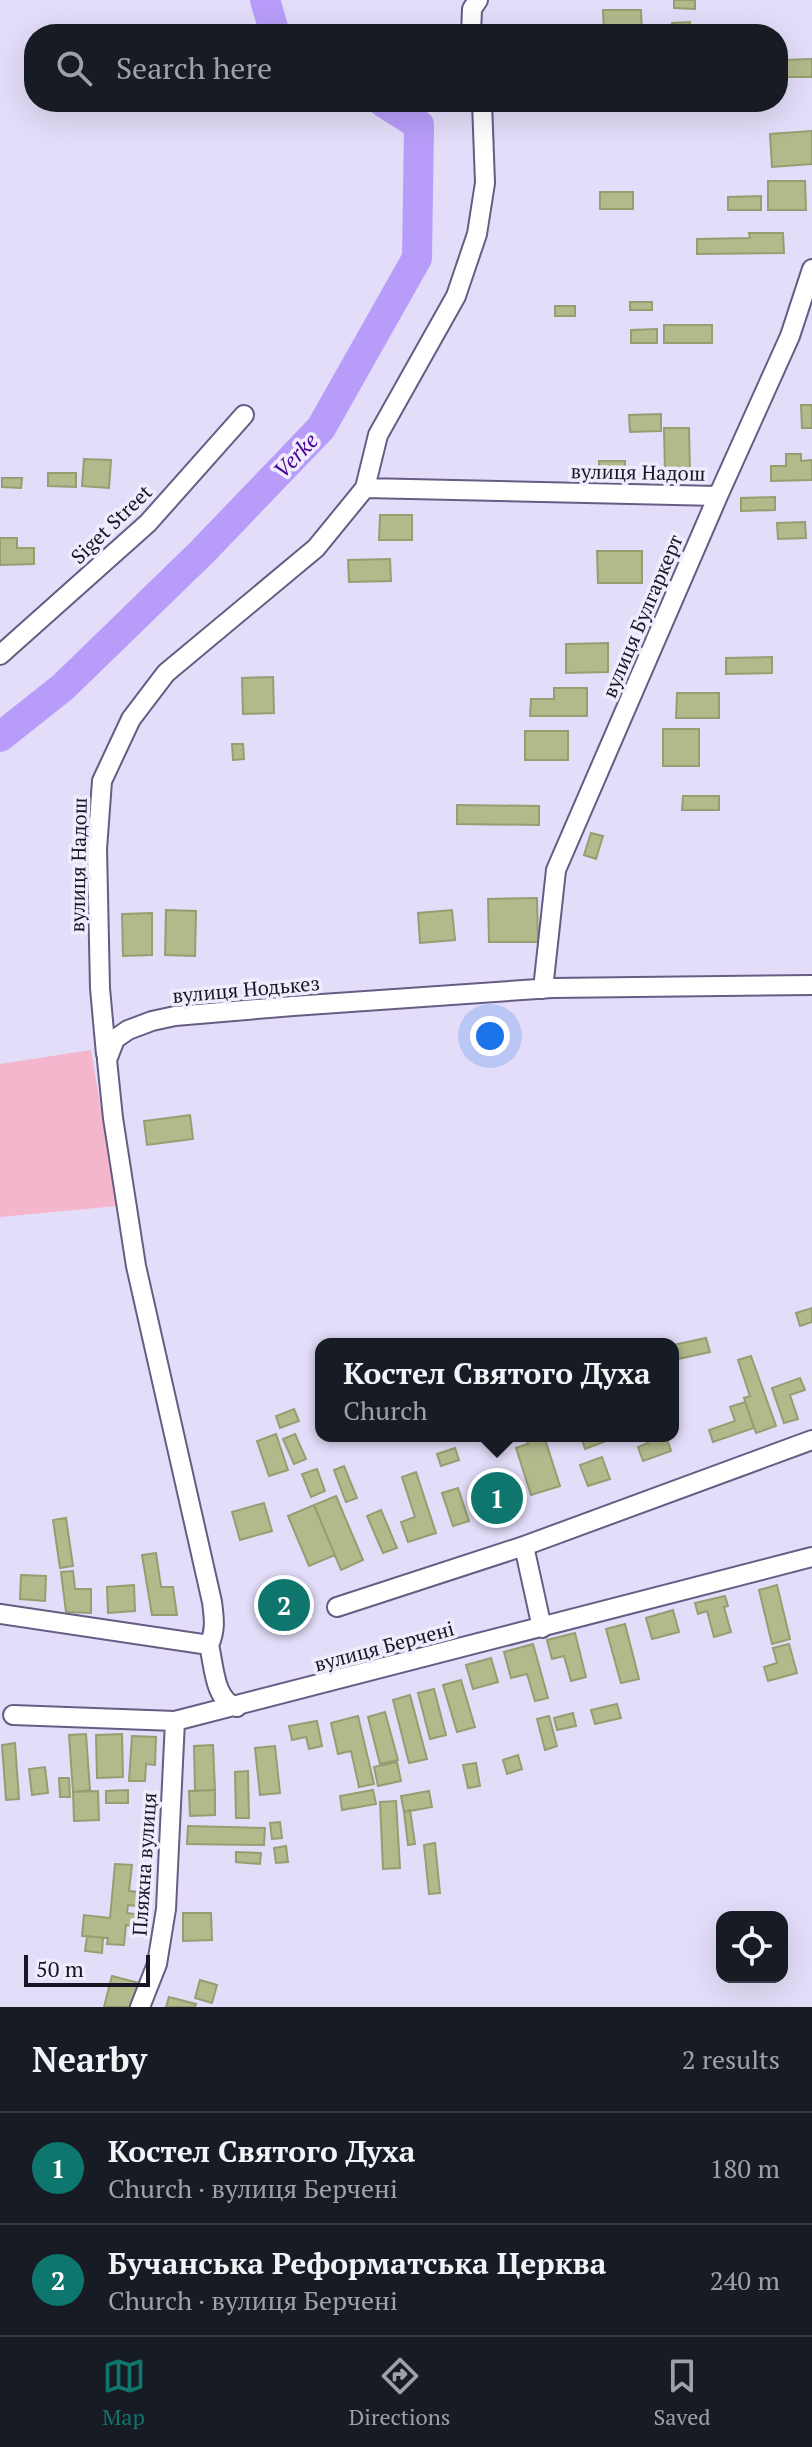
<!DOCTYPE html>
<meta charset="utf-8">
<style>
body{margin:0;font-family:"PT Serif",serif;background:#242831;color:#f1f3f6}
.controls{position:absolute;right:24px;bottom:24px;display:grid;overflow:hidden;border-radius:16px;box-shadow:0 8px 32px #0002}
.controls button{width:72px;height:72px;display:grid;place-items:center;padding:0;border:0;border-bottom:2px solid #363941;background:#171b24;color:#f1f3f6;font:40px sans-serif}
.scale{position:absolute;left:24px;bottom:20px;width:126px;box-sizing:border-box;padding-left:8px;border:4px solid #191524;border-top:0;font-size:22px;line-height:28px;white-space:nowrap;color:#191524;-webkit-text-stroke:6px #f0ecfe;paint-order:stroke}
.you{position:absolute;left:490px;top:1036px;width:28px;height:28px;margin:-20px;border:6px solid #fff;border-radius:50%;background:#1a73e8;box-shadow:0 0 0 12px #1a73e833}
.badge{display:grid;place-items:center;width:52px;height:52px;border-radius:50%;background:#0f766e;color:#fff;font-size:26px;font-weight:700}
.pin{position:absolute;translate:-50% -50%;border:4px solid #fff;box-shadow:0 2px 8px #0006}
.popup{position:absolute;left:315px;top:1338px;width:364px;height:104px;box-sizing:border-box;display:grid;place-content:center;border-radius:16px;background:#171b24;filter:drop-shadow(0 2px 6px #0005);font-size:26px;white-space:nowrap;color:#9ea1a6}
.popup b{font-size:30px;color:#f1f3f6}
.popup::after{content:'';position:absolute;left:50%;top:100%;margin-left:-16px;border:16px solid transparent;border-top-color:#171b24}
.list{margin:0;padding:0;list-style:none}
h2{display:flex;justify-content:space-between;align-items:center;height:104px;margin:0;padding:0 32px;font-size:34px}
h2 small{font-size:26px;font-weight:400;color:#9ea1a6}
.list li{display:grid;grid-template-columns:52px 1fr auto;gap:24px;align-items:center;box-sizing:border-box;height:112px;padding:0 32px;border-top:2px solid #363941}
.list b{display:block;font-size:30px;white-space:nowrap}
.list p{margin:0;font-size:26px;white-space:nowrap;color:#9ea1a6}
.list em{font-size:26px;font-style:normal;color:#9ea1a6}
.icon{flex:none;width:44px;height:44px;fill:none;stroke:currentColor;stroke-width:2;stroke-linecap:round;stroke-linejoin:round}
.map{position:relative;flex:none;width:812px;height:2007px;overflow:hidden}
.search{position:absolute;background:#171b24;box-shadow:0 8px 32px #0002;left:24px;right:24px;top:24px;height:88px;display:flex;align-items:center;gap:20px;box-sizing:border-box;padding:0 28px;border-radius:32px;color:#9ea1a6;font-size:30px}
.sheet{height:328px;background:#171b24}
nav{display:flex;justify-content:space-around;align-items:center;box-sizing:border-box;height:112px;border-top:2px solid #363941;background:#171b24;font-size:22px;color:#9ea1a6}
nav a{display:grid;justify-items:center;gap:4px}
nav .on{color:#0f766e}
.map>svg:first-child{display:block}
</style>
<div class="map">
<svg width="812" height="2007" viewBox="0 0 812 2007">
<rect width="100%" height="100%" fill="#e3ddf9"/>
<!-- green -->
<path fill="#f3b6cc" d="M 91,1050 L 117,1206 L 0,1217 L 0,1064 Z"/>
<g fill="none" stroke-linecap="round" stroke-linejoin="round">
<!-- river -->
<path stroke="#b79df9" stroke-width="30" d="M 265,0 L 275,34
M 0,737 L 63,687 L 202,552 L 321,428 L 417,258 L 419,125 L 383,102"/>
</g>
<!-- building -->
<path fill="#b2ba8c" stroke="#969d70" stroke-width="2" d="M 674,0 L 695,0 L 695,9 L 674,8 Z
M 603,10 L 641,10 L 642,34 L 604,34 Z
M 690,22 L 690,32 L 672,33 L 672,23 Z
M 812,59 L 812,77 L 783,77 L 783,60 Z
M 812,131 L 812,164 L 772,167 L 770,134 Z
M 768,181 L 805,181 L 806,210 L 768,210 Z
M 600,192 L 633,192 L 633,209 L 600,209 Z
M 761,196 L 761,210 L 728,210 L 728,197 Z
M 749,233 L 783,233 L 784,253 L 697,254 L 697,239 L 750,238 Z
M 630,302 L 652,302 L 652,310 L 630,310 Z
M 555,306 L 575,306 L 575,316 L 555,316 Z
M 664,325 L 712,325 L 712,343 L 664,343 Z
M 657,329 L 657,343 L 631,343 L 631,330 Z
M 801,405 L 812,405 L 812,428 L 802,428 Z
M 661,414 L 661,431 L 630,432 L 629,415 Z
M 664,428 L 689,428 L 690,472 L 665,472 Z
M 786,454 L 801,454 L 801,461 L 812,460 L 812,480 L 771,481 L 771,466 L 786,466 Z
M 84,459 L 111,460 L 109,488 L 82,486 Z
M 599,461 L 625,461 L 625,470 L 599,470 Z
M 48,473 L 76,473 L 76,487 L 48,486 Z
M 2,478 L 22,478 L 21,488 L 2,487 Z
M 775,497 L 775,510 L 741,511 L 741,498 Z
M 380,515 L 412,515 L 412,540 L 379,540 Z
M 805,522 L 806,538 L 778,539 L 777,523 Z
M 0,538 L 17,538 L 17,548 L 34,548 L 34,564 L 0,565 Z
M 597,551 L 642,551 L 642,583 L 598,583 Z
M 390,559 L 391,581 L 349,582 L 348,560 Z
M 608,643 L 608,672 L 566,673 L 566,644 Z
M 772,657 L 772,673 L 726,674 L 726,658 Z
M 273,677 L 274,713 L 243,714 L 242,678 Z
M 554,688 L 587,688 L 587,716 L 530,716 L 531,699 L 554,699 Z
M 677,693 L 719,693 L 719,718 L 676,718 Z
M 663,729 L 699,729 L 699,766 L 663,766 Z
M 525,731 L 568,731 L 568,760 L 525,760 Z
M 232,744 L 243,744 L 244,759 L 233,760 Z
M 683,796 L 719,796 L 719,810 L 682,810 Z
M 457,805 L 539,806 L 539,825 L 457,824 Z
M 591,833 L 603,836 L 596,859 L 584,855 Z
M 537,898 L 538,942 L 489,942 L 488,899 Z
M 166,910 L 196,911 L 195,956 L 165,955 Z
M 452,910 L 455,940 L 420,943 L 418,913 Z
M 152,913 L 152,955 L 123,956 L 122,914 Z
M 190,1115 L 193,1139 L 147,1145 L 144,1121 Z
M 812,1308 L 812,1322 L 800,1326 L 796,1313 Z
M 706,1338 L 710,1352 L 674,1360 L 673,1345 Z
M 751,1356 L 776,1426 L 756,1433 L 744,1398 L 750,1396 L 738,1360 Z
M 800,1378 L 805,1390 L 790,1395 L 798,1419 L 784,1423 L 772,1388 Z
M 745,1402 L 754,1428 L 713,1442 L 709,1430 L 735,1421 L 730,1407 Z
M 294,1409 L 299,1421 L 280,1428 L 276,1416 Z
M 276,1434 L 288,1470 L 269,1476 L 257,1441 Z
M 295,1434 L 306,1459 L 294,1464 L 283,1439 Z
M 525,1436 L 544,1436 L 560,1486 L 531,1495 L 516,1448 L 528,1444 Z
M 581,1436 L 608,1436 L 609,1440 L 585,1449 Z
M 666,1436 L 671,1451 L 643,1461 L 638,1447 L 648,1443 L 645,1437 Z
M 455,1448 L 459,1460 L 441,1466 L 437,1454 Z
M 602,1457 L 610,1479 L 588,1486 L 580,1465 Z
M 344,1466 L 357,1498 L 346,1502 L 334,1470 Z
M 317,1469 L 325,1491 L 311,1497 L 302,1474 Z
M 416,1472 L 436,1533 L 408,1542 L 401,1522 L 415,1517 L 402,1477 Z
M 503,1473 L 517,1513 L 492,1522 L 478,1482 Z
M 458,1488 L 469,1521 L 453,1526 L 442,1493 Z
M 336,1496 L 363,1560 L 341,1570 L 314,1505 Z
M 264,1503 L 272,1531 L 240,1540 L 232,1512 Z
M 314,1505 L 335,1555 L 309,1566 L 288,1516 Z
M 381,1510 L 397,1548 L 383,1553 L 367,1516 Z
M 66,1518 L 73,1566 L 60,1568 L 53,1520 Z
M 156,1553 L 161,1587 L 173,1587 L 177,1615 L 152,1615 L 142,1555 Z
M 73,1571 L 75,1589 L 91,1589 L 91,1613 L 66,1612 L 61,1572 Z
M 21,1575 L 46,1576 L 45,1601 L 20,1599 Z
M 134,1585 L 135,1611 L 108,1613 L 107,1587 Z
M 777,1585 L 790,1639 L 772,1644 L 759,1590 Z
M 301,1590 L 305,1614 L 268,1621 L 263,1597 Z
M 725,1596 L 728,1606 L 724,1607 L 731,1632 L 714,1637 L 707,1611 L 698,1614 L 695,1603 Z
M 673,1610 L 679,1632 L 652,1639 L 646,1618 Z
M 625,1624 L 639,1679 L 621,1683 L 606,1629 Z
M 575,1633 L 586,1677 L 571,1681 L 564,1656 L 552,1659 L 547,1640 Z
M 533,1644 L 548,1698 L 535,1701 L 527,1674 L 511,1678 L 504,1652 Z
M 789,1644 L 797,1673 L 768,1681 L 764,1667 L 777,1663 L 773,1648 Z
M 491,1658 L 498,1682 L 473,1689 L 466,1665 Z
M 461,1680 L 475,1727 L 457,1732 L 443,1685 Z
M 434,1689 L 446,1735 L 430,1739 L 418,1693 Z
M 410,1695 L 427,1759 L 409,1763 L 393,1700 Z
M 617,1704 L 621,1718 L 595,1724 L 591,1710 Z
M 385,1712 L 398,1760 L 380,1764 L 368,1717 Z
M 573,1713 L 576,1726 L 557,1730 L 554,1718 Z
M 358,1716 L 374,1784 L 359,1787 L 351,1751 L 338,1754 L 331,1723 Z
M 549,1716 L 557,1746 L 545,1750 L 537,1719 Z
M 317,1721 L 322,1746 L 309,1749 L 306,1737 L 292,1740 L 289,1726 Z
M 86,1734 L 90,1790 L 73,1792 L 69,1735 Z
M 122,1734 L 123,1777 L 97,1778 L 96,1735 Z
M 132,1736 L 156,1737 L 155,1765 L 146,1764 L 145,1781 L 129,1781 Z
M 15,1743 L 19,1799 L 6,1800 L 2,1745 Z
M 213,1745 L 215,1790 L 195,1791 L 194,1746 Z
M 275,1746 L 280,1793 L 260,1795 L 255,1748 Z
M 518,1755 L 522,1769 L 507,1774 L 503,1760 Z
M 397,1762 L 401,1781 L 378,1786 L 374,1767 Z
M 476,1763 L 480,1786 L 468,1788 L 463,1765 Z
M 45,1767 L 48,1793 L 32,1795 L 29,1769 Z
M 248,1771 L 249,1818 L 236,1818 L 235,1772 Z
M 59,1778 L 69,1778 L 70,1797 L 60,1797 Z
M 128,1790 L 128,1803 L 106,1803 L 106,1791 Z
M 215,1790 L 215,1815 L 190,1816 L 189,1791 Z
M 373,1790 L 376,1804 L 342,1810 L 340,1796 Z
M 98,1791 L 99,1820 L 74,1821 L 73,1792 Z
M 429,1791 L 432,1807 L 404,1812 L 401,1796 Z
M 396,1801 L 400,1868 L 383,1869 L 380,1802 Z
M 410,1810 L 415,1844 L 408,1845 L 404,1812 Z
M 280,1822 L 282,1838 L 272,1839 L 270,1823 Z
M 188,1826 L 265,1828 L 264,1845 L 187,1844 Z
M 435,1843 L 440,1893 L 429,1894 L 424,1845 Z
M 286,1846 L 288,1862 L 276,1863 L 274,1848 Z
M 236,1852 L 261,1853 L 260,1864 L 236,1862 Z
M 115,1864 L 132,1865 L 129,1891 L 138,1892 L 136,1906 L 128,1905 L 127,1913 L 135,1914 L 134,1926 L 126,1925 L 124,1945 L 107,1944 L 108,1938 L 82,1936 L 84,1915 L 110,1918 Z
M 183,1913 L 211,1913 L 212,1940 L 183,1941 Z
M 87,1936 L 103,1938 L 102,1953 L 85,1951 Z
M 112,1976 L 139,1983 L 133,2007 L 104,2007 Z
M 200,1980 L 217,1985 L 212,2003 L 195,1998 Z
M 169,1997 L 196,2004 L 195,2007 L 166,2007 Z"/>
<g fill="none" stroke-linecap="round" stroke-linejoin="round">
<!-- street casing -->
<g stroke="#665c84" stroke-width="22">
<path id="street" d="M 471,34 L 472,9 L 478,0
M 365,488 L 378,435 L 456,296 L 477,234 L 485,183 L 482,102
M 0,655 L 148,523 L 244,415
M 543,989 L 556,870 L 718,496 L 790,336 L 812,269
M 106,1054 L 100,988 L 97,849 L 102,781 L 131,719 L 166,673 L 316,548 L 365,488 L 718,496
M 337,1607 L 524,1546
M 0,1614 L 209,1645 C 214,1665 214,1701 237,1707
M 542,1628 L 524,1546 L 812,1440
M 209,1645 C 216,1630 214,1618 212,1602 L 136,1266 L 113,1118 L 107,1060 L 115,1039 L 128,1030 L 152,1021 L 175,1016 L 293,1006 L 552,988 L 812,985
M 13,1715 L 175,1721 L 812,1557
M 140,2007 L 157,1964 L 166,1909 L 175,1721"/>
</g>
<!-- street -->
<use href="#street" stroke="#fff" stroke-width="18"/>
</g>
<g text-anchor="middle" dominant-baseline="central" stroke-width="7" stroke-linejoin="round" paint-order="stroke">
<!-- street labels -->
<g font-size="20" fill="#191524" stroke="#f0ecfe">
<text transform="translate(638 472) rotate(1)">вулиця Надош</text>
<text transform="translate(111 524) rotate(-44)">Siget Street</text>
<text transform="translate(642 616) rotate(-67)">вулиця Булгаркерт</text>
<text transform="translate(78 865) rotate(-89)">вулиця Надош</text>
<text transform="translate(246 989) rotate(-5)">вулиця Нодькез</text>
<text transform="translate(384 1646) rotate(-15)">вулиця Берчені</text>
<text transform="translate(144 1864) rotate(-86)">Пляжна вулиця</text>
</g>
<!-- water labels -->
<g font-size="22" font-style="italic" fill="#4b0394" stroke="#f0ecfe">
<text transform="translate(295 455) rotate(-46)">Verke</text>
</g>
</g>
</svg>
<div class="controls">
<button><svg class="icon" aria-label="locate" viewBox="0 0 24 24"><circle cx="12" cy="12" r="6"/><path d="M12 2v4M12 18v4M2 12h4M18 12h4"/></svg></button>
</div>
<div class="scale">50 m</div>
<div class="you"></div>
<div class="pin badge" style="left:497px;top:1498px">1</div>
<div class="popup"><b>Костел Святого Духа</b>Church</div>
<div class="pin badge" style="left:284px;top:1605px">2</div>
<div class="search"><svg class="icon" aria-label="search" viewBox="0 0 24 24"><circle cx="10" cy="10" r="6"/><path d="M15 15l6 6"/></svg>Search here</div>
</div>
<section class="sheet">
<h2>Nearby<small>2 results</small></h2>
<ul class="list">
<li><span class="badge">1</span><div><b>Костел Святого Духа</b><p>Church · вулиця Берчені</p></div><em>180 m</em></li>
<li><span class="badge">2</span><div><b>Бучанська Реформатська Церква</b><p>Church · вулиця Берчені</p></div><em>240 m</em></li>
</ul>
</section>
<nav>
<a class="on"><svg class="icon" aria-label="map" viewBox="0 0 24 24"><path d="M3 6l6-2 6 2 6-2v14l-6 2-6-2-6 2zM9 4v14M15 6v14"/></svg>Map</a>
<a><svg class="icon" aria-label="directions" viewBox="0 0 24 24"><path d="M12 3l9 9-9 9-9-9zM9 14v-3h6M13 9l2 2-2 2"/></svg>Directions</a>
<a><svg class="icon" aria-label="saved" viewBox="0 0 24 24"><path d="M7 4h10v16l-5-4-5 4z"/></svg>Saved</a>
</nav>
